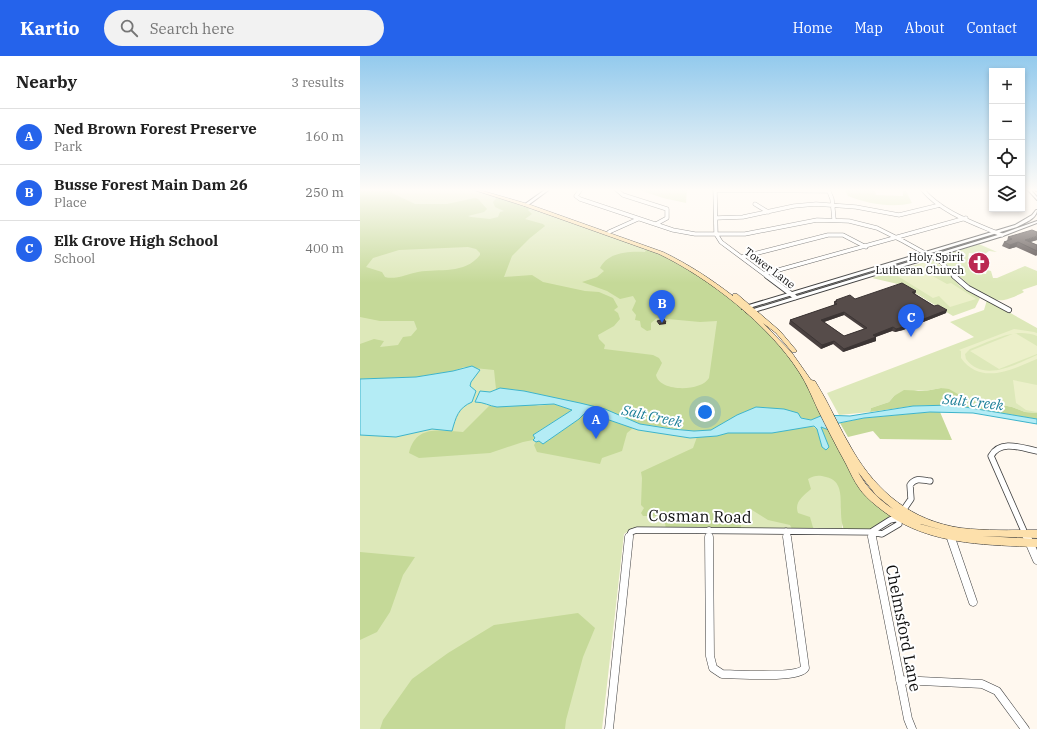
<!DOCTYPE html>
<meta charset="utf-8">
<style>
body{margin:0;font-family:"IBM Plex Serif",serif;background:#f2f2f2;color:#222}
.controls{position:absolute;right:12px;top:12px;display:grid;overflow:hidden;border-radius:0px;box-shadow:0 2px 6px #0003}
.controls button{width:36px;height:36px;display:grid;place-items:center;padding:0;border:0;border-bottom:1px solid #e0e0e0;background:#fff;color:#222;font:20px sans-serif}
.you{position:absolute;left:345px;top:356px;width:14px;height:14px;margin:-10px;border:3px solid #fff;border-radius:50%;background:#1a73e8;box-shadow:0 0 0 6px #1a73e833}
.badge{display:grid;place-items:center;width:26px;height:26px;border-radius:50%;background:#2563eb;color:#fff;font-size:13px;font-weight:700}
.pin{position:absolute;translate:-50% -33px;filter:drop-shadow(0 1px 2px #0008)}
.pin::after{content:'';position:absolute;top:21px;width:14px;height:12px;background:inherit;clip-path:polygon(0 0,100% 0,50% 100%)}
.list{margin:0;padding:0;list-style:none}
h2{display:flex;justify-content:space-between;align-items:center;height:52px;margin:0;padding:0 16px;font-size:17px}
h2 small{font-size:13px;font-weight:400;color:#767676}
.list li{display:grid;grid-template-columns:26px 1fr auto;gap:12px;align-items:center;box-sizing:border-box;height:56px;padding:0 16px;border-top:1px solid #e0e0e0}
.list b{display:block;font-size:15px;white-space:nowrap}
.list p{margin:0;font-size:13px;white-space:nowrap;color:#767676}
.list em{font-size:13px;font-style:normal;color:#767676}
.icon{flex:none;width:22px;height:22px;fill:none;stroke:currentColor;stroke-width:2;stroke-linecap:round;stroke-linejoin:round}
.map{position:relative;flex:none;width:677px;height:673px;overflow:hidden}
header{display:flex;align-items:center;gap:24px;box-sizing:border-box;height:56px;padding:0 20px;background:#2563eb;color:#fff}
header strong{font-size:19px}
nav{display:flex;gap:22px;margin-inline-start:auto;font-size:14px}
.search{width:280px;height:36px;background:#f2f2f2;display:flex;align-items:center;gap:10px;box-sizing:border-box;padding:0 14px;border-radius:22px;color:#767676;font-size:15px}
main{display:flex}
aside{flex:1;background:#fff}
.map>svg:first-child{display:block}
</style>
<header>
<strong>Kartio</strong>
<div class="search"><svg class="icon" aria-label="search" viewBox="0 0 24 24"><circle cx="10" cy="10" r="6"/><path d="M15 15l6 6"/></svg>Search here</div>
<nav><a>Home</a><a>Map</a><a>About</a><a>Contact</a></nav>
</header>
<main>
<aside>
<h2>Nearby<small>3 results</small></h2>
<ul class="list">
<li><span class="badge">A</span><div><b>Ned Brown Forest Preserve</b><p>Park</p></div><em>160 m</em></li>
<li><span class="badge">B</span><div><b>Busse Forest Main Dam 26</b><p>Place</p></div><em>250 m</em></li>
<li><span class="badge">C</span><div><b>Elk Grove High School</b><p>School</p></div><em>400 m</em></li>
</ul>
</aside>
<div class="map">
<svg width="677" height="673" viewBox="0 0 677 673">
<rect width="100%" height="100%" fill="#fff8ef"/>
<!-- green -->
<path fill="#dde8b9" d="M 0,133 L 113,133 L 287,192 L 328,212 L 486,408 L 482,471 L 485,476 L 432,471 L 433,475 L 272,473 L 264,478 L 242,673 L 0,673 Z
M 276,133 L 327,133 L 326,147 L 303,142 Z
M 485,134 L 510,134 L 515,135 L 516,139 L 543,140 L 543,135 L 546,135 L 552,147 C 532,152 508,148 488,140 Z
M 619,188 L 637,196 L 629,195 L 625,198 L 609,197 L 608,202 L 611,203 L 614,216 L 626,218 L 627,214 L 631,215 L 633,222 L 637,222 L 665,210 L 677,215 L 677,229 L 662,234 L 664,236 C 658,239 650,243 644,244 C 619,247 596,213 577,201 Z
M 572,204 L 583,211 L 600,230 L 620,242 L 615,252 L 593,260 L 542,229 L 512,222 Z
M 627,244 L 677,272 L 677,357 L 665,356 L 652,351 L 603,341 L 581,332 L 565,335 L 558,334 L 534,340 L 529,346 L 511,352 L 510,356 L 479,359 L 467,337 L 614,281 L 590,266 L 624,254 Z"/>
<!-- forest -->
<path fill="#c5d998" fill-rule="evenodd" d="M 0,133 L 33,134 L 32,137 L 55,148 L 87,148 L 115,142 L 118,143 L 127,153 L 124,156 L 108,160 L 111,161 L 130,163 L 138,161 L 140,156 L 144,155 L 135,151 L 133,146 L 138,140 L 170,152 L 168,154 L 172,158 L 165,163 L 183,168 L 185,170 L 170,182 L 152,200 L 144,221 L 172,219 L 183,226 L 225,235 L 239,236 L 253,242 L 258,251 L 254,254 L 258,257 L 260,263 L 254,270 L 238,279 L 239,283 L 245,289 L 244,293 L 293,299 L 299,302 L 302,307 L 296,319 C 299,336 341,336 349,322 L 357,265 L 340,266 L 297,262 L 291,267 L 291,274 L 287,275 L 281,271 L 280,265 L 275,264 L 276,259 L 272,254 L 276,245 L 273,240 L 260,243 L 247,235 L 222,226 L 237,221 L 244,215 L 240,212 C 248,196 269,195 285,196 L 287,192 L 321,206 L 386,255 L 429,297 L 465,359 L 451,364 L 405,351 L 396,351 L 377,359 L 351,374 L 334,375 L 280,368 L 236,351 L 164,335 L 152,333 L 136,333 L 134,314 L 104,311 L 93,315 L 56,321 L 0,323 L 0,288 L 14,283 L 24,285 L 20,291 L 38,289 L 43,281 L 51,280 L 57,273 L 54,265 L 20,265 L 0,261 ZM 108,191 L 116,193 L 120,197 L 120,199 C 104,219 80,212 58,216 C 48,218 35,224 25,221 L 22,216 L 6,211 L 13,202 L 39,194 Z
M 581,332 L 589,333 L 603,341 L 652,351 L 665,356 L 677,357 L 677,363 L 593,349 L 553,350 L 510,356 L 511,352 L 529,346 L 534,340 L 544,334 L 565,335 Z
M 169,348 L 179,350 L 194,348 L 212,354 L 177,376 L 173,384 L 163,386 L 130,397 L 59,402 L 49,397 C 56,368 80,375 103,376 L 129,350 Z
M 226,356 L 273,372 L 267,377 L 262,395 L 242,402 L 240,408 L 177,396 L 174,389 L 176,386 L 179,385 L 183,388 L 219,363 Z
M 570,356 L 580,356 L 592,384 L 520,383 L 513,375 L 488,381 L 480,367 L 504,362 Z
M 451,370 L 457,373 L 462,391 L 461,371 L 469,374 L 497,422 L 539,462 L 511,476 L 485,476 C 475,457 490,426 466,421 C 459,419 455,419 448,423 L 451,433 C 443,440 434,446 438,457 L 450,461 L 454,475 L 433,475 L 430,469 L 408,464 L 392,454 L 383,461 L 380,475 L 306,474 L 305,467 L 300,460 L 283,460 L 281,457 L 284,452 L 281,449 L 282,422 L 281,416 L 333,392 L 337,381 L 357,380 L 368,377 L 412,377 Z
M 0,496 L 55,501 L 43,519 L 30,556 L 17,576 L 0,584 Z
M 218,557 L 235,572 L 223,601 L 206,664 L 205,673 L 20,673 L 23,664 L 52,623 L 88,597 L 134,569 Z"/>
<!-- pitch -->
<path fill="#ecf0ca" d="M 568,206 L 583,216 L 569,218 L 587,228 L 591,227 L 616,243 L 590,251 L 579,240 L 573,242 L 536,219 L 555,213 L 553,211 Z
M 654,273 L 674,276 L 677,277 L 677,280 C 654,271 631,285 610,293 L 605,298 L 606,303 C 624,327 656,308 677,299 L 677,303 C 653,313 621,330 601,302 L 601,295 L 599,294 Z
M 655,277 L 677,290 L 677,298 L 639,313 L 610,295 Z
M 653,324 L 677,329 L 677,356 L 666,354 L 656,347 Z"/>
<!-- water -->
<path fill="#b4ecf5" stroke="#3db4cb" d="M 112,310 L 120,314 L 111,326 L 110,330 L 116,335 L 112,346 C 98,352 96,361 92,375 L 72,373 L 36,381 L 0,379 L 0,323 L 56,321 L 93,315 Z
M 140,332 L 164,335 L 220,347 L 245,353 L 280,368 L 312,373 L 334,375 L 351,374 L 377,359 L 396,351 L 424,353 L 438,357 L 441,362 L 451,364 L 463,359 L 490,360 L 553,350 L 593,349 L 677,363 L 677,368 L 613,357 L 570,356 L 504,362 L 474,368 L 469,374 L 461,371 L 469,391 L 466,394 L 462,391 L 457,373 L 454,370 L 412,377 L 368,377 L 357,380 L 330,382 L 278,374 L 226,356 L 219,363 L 183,388 L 179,385 L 176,386 L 173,384 L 175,382 L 173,379 L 212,354 L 194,348 L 137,351 C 129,350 124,346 115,346 L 120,335 L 130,336 Z"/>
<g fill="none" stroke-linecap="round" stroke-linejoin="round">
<!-- minor-far3 casing -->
<g stroke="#414141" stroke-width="4.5">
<path id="minor-far3" d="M 221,133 L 216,140 L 220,143 L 313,174 L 335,178 L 385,178 L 457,164 L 489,165 L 517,172 L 543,185 L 581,206 L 595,221
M 256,133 L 263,139 L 307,153 L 307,162 L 296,168
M 355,133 L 356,178 L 361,186 L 408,221
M 468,133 L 472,143 L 474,163
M 562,133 C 582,157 614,167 642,179
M 355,134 L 469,135
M 395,148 L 408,156
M 356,162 L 383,161 L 434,150 L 456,148 L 496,151 L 539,159 L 580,149
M 249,176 L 278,163
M 382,201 L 468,179 L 483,179 L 506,191
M 404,218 L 606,162"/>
</g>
<!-- minor-far2 casing -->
<g stroke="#414141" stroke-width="6">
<path id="minor-far2" d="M 407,220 L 435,241
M 594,220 L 608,232 L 649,254"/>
</g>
<!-- minor-far1 casing -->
<g stroke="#414141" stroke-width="7">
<path id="minor-far1" d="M 542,456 L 551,443 L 550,429 C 556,421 562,424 570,425
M 349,474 L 349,482
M 426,475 L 427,482
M 511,476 L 512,482
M 511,476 L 530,464 L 539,462
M 269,482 L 271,476 L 277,474 L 511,476 L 522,478 L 539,468 L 539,462
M 667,482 L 631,400 C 640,383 662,392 677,395"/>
</g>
<!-- minor casing -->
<g stroke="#414141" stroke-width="9">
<path id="minor" d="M 349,481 L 350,600 L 353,612 L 362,618 C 377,618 438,623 445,612 L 427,481
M 512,481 L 548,663 L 552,673
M 667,481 L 677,504
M 591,482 L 613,546
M 540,624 L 622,628 L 637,635 L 665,673
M 249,673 L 269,481"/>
</g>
<!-- tertiary casing -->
<g stroke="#414141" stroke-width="2">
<path id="tertiary" d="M 186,133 L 190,133 L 167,150 L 165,150 L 165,148 Z
M 667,133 L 670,133 L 677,141 L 677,144 Z
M 675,133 L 677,133 L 677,135 L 676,135 Z
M 676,154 L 677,154 C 677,163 664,167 657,171 L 386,253 L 382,253 L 382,251 L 655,169 L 672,159 Z
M 677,165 L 677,167 L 643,180 L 391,257 L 389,258 L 386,256 L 387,255 L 641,178 Z"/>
</g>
<!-- secondary casing -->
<g stroke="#303030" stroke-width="1">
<path id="secondary" d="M 111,133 L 116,133 L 168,148 L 303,196 C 328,208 351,223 373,240 L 373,238 L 377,238 L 420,275 L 436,294 L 437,295 L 436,296 L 432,296 L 416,277 L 403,267 L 432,297 L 451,324 L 455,325 C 469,347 479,372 493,395 C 517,436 552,465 601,472 C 626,475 652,474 677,474 L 677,482 L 622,480 L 677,483 L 677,491 C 630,489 580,489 538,465 C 526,458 506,443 499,432 C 494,425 490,416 486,408 C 476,390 467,372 458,354 C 452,341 447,328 439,316 C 409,269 349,222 299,198 L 164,150 ZM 498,416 L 516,439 L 533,453 C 518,443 507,432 498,416 ZM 560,468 L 561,468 L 586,475 Z"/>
</g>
<!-- minor-far3 -->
<use href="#minor-far3" stroke="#fff" stroke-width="3.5"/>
<!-- minor-far2 -->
<use href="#minor-far2" stroke="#fff" stroke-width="4.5"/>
<!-- minor-far1 -->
<use href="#minor-far1" stroke="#fff" stroke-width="5.5"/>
<!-- minor -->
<use href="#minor" stroke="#fff" stroke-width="8"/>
<!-- tertiary -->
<use href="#tertiary" fill="#fff" fill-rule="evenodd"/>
<!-- secondary -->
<use href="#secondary" fill="#fde0ab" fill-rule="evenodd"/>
</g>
<!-- wall -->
<path fill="#4a4140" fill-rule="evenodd" d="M 648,181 L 677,184 L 670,186 L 677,189 L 677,199 L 676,200 L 656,191 L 649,193 L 642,190 L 644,186 L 647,185 Z
M 556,235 L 555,238 L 586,257 L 543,274 L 535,276 L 532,275 L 516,281 L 516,285 L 483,296 L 473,288 L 461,293 L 429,268 L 430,264 L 474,249 L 474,246 L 476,244 L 495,243 ZM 484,259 L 504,273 L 484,280 L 464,266 Z"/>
<!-- shaded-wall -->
<path fill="#3c3534" d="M 677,180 L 677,184 L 664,188 L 665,184 Z
M 658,186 L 656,191 L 649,193 L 650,189 Z
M 556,235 L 555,238 L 552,239 L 552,236 Z
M 587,254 L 586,257 L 543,274 L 535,276 L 536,273 Z
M 484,256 L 484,259 L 461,267 L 461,264 Z
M 306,266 L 306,268 L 299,269 L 299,268 Z
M 533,271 L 532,275 L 512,282 L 513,279 Z
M 516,281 L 516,285 L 483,296 L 484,293 Z
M 474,285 L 473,288 L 461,293 L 462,289 Z"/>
<!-- building -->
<path fill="#564c4a" stroke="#3c3534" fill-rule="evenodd" d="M 672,174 L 677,176 L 677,180 L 665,184 L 677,189 L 677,195 L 658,186 L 650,189 L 644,186 L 652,183 L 648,181 Z
M 542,227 L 556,235 L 552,236 L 553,237 L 574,250 L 578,249 L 587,254 L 543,271 L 536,273 L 533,271 L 513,279 L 516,281 L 484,293 L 474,285 L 462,289 L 430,264 L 477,248 L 474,246 L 477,245 L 476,244 L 490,239 L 495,243 ZM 484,256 L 507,272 L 484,280 L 461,264 Z
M 304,263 L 306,266 L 299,268 L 297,265 Z"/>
<!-- sky -->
<linearGradient id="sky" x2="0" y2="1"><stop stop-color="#93caed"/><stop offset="0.59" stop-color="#fffcf8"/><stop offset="1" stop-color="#fffcf8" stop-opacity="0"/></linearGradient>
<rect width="677" height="227" fill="url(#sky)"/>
<!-- icons -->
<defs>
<g id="church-disc" transform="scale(1.15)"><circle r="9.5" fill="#bb2852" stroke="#fff"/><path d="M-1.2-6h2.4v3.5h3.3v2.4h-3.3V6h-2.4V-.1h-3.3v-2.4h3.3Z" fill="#fff"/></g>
</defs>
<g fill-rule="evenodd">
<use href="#church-disc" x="619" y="207"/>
</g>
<g text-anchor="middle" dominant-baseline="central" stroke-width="4" stroke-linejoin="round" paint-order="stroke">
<!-- far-poi labels -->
<g font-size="11" fill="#0e0e0e" stroke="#fff" text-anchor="end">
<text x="604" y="201">Holy Spirit<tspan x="604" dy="13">Lutheran Church</tspan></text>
</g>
<!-- far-street labels -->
<g font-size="11" fill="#0e0e0e" stroke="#fff">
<text transform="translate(410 212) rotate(37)">Tower Lane</text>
</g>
<!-- water labels -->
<g font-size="14" font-style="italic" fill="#197d96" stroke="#fff">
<text transform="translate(613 346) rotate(6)">Salt Creek</text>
<text transform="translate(292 360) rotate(12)">Salt Creek</text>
</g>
<!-- near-street labels -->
<g font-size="16" fill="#0e0e0e" stroke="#fff">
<text transform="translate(340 460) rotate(1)">Cosman Road</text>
<text transform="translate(544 572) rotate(79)">Chelmsford Lane</text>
</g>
</g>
</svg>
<div class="controls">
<button>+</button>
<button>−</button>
<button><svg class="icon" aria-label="locate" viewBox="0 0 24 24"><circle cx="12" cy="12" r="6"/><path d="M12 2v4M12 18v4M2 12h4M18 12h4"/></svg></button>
<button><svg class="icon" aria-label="layers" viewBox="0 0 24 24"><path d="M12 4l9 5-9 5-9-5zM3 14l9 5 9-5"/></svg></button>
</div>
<div class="you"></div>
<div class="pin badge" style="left:236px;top:383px">A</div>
<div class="pin badge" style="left:302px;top:267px">B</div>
<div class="pin badge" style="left:551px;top:281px">C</div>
</div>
</main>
